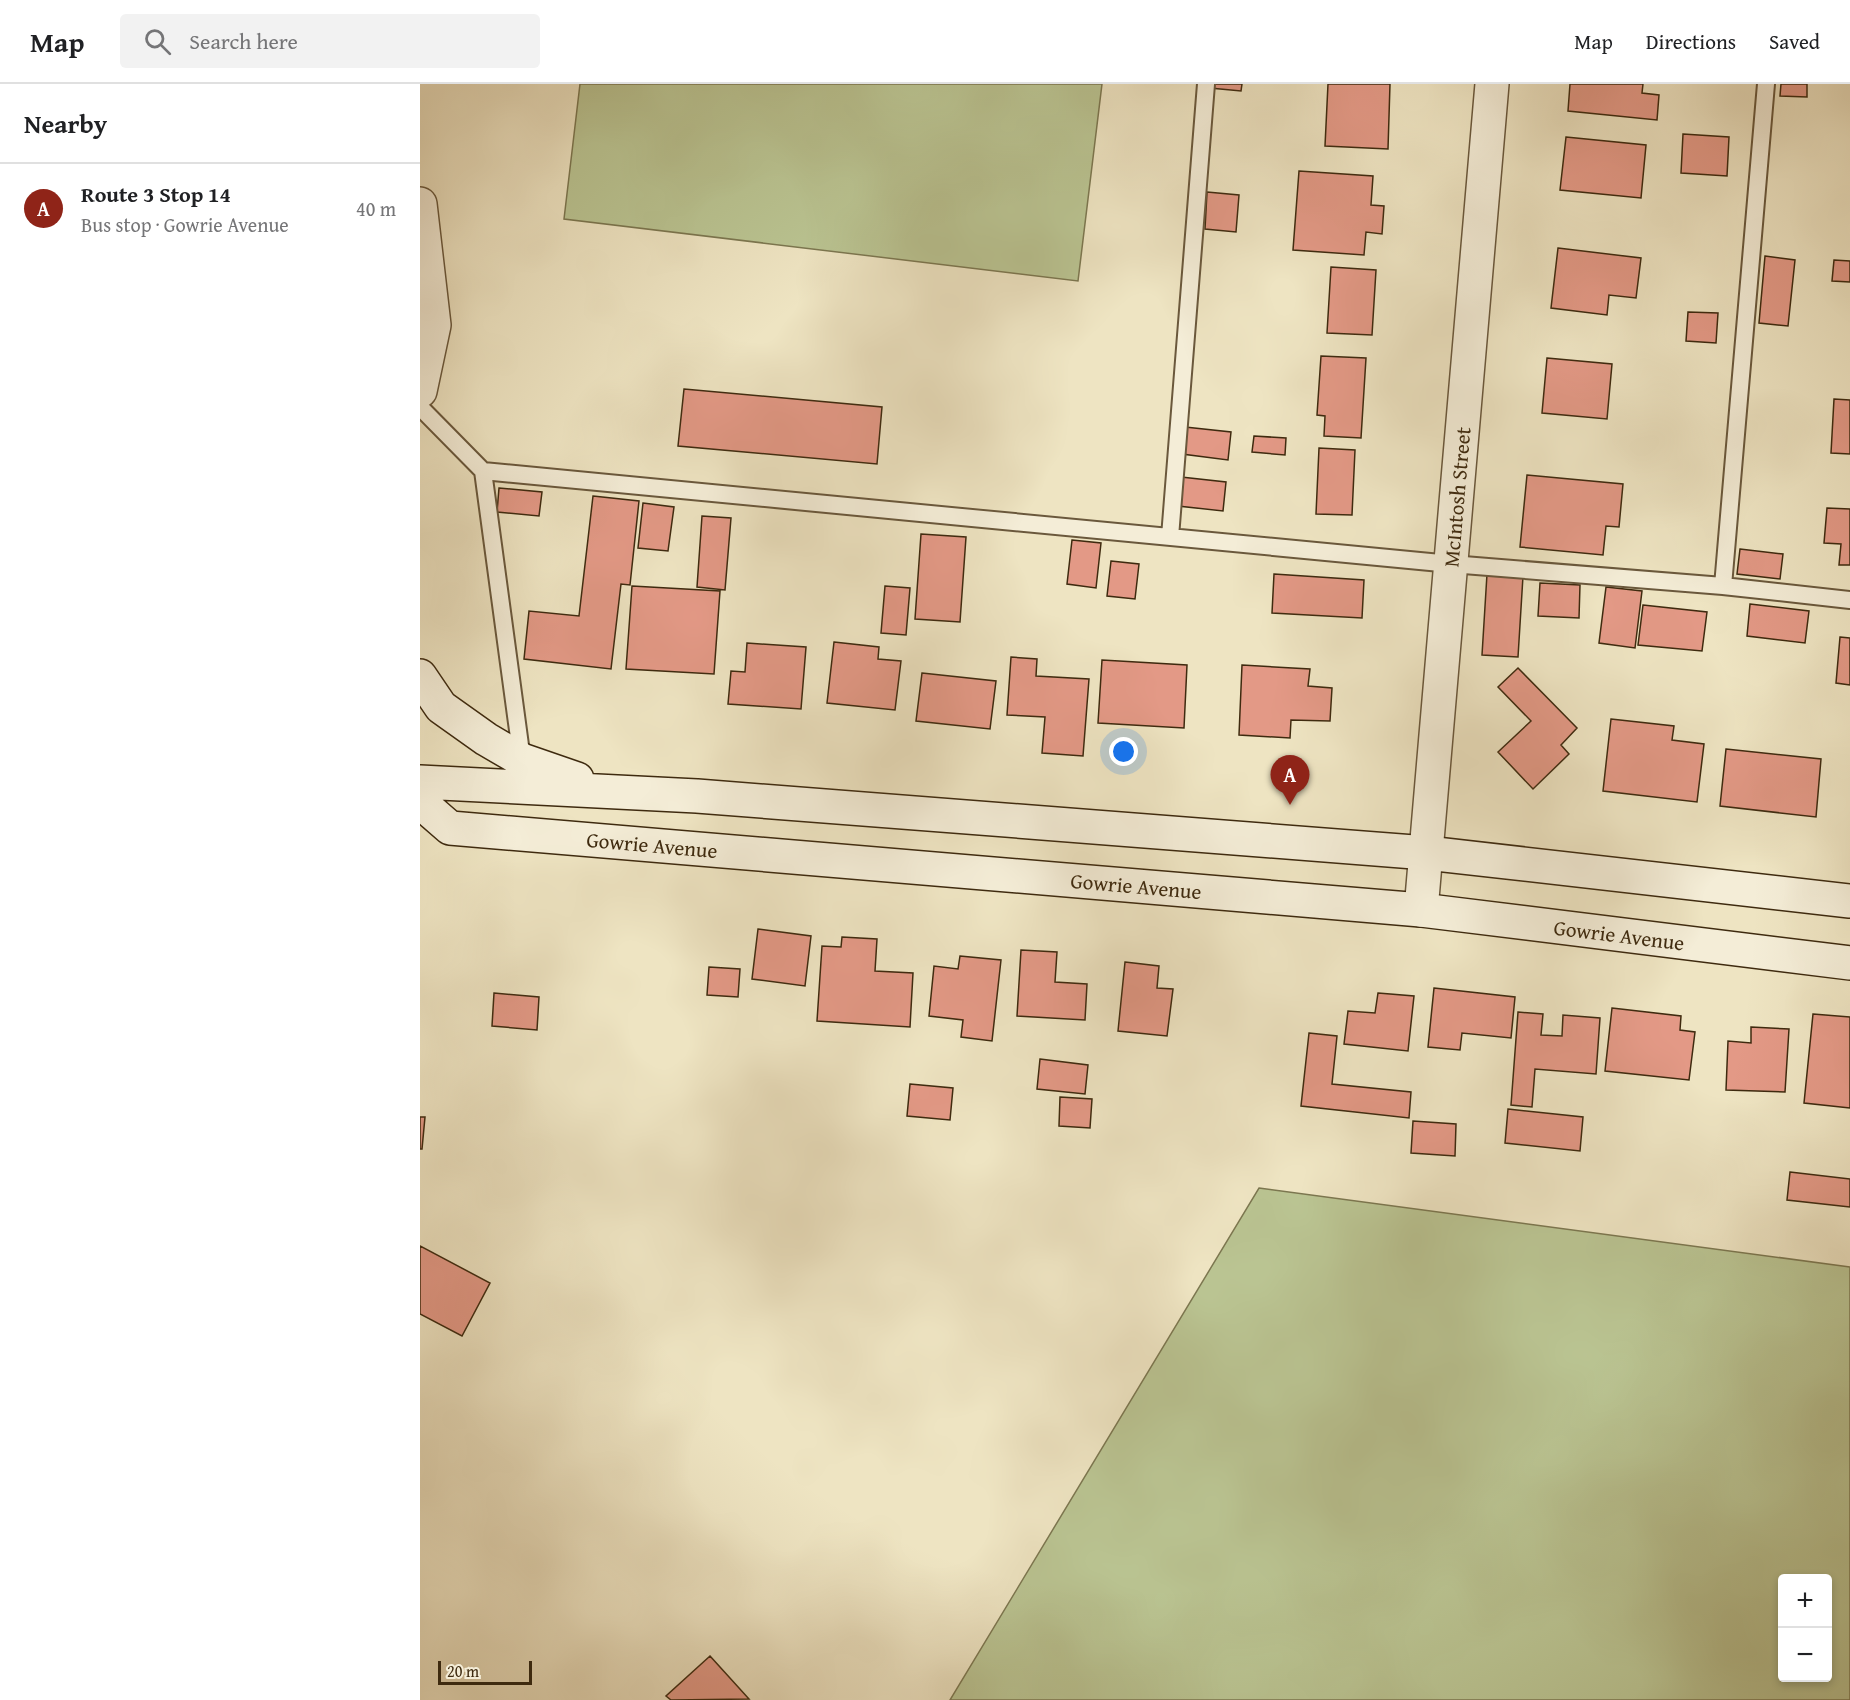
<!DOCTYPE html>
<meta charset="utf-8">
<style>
body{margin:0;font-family:"Gentium Book Plus",serif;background:#f2f2f2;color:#202124}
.controls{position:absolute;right:18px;bottom:18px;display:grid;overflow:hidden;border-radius:6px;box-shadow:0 3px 9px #0003}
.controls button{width:54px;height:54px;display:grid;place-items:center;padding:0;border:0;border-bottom:2px solid #e0e0e0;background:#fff;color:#202124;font:30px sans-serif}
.scale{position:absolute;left:18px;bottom:15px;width:94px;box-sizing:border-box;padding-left:6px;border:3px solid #3e2a0f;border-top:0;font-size:16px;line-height:21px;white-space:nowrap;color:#3e2a0f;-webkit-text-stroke:4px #f4edd7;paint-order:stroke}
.you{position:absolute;left:704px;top:668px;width:21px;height:21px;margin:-15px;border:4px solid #fff;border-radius:50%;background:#1a73e8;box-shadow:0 0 0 9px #1a73e833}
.badge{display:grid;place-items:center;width:39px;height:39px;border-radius:50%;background:#8f2418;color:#fff;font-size:20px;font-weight:700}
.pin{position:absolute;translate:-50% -50px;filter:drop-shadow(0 2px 3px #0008)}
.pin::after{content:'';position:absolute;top:32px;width:21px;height:18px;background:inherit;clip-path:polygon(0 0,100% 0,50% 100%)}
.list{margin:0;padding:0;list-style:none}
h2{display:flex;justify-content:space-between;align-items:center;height:78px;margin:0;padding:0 24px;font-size:26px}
h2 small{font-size:20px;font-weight:400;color:#757577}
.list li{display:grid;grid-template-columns:39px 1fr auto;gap:18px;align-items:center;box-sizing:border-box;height:90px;padding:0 24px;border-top:2px solid #e0e0e0}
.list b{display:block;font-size:22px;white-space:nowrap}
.list p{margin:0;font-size:20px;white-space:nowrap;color:#757577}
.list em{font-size:20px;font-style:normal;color:#757577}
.icon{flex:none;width:33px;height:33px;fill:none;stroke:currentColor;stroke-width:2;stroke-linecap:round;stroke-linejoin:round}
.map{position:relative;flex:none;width:1430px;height:1616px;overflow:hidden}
header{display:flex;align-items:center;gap:36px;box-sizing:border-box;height:84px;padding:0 30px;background:#fff;border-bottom:2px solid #e0e0e0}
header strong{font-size:28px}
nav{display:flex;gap:33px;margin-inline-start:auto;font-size:21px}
.search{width:420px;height:54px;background:#f2f2f2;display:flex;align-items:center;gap:15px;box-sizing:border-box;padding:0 21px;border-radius:6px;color:#757577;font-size:22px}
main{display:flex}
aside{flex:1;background:#fff}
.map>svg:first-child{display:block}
</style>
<header>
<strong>Map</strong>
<div class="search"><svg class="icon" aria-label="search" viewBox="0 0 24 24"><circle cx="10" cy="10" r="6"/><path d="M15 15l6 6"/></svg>Search here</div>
<nav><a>Map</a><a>Directions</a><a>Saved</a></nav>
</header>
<main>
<aside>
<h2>Nearby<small></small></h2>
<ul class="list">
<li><span class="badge">A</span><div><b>Route 3 Stop 14</b><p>Bus stop · Gowrie Avenue</p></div><em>40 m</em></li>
</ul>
</aside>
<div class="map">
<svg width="1430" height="1616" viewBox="0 0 1430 1616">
<rect width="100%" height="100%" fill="#eee4c2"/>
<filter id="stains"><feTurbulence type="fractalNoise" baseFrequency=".00333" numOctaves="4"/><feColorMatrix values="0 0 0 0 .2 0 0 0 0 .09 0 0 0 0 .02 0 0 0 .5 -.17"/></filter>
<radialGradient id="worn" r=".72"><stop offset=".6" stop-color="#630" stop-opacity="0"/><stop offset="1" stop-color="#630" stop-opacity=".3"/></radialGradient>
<!-- green -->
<path fill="#bac492" stroke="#7c7750" stroke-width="1.5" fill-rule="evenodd" d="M 160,0 L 682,0 L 658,197 L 144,135 Z
M 839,1104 L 1430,1183 L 1430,1616 L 530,1616 ZM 1408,1494 L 1408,1594 L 1362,1594 L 1362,1494 Z"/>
<!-- building -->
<path fill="#e39986" stroke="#3e2a0f" stroke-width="1.5" d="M 790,0 L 822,0 L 821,7 L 790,4 Z
M 908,0 L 970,0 L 968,65 L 905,62 Z
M 1150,0 L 1223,0 L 1222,9 L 1239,11 L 1237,36 L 1148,27 Z
M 1361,0 L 1387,0 L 1387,13 L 1360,12 Z
M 1263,50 L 1309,53 L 1307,92 L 1261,89 Z
M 1146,53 L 1226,61 L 1221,114 L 1140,106 Z
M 879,87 L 953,92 L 951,121 L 964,122 L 962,150 L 946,148 L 944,171 L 873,166 Z
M 787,108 L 819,111 L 816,148 L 785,145 Z
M 1138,164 L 1221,174 L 1216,214 L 1189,211 L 1187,231 L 1131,224 Z
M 1345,172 L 1375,176 L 1368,242 L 1339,239 Z
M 1414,176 L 1430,177 L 1430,198 L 1412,197 Z
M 911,183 L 956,186 L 952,251 L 907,249 Z
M 1268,228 L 1298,229 L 1296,259 L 1266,257 Z
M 901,272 L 946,274 L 941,354 L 904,352 L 905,332 L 897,331 Z
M 1127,274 L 1192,280 L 1187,335 L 1122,329 Z
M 264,305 L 462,323 L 457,380 L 258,362 Z
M 1414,315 L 1430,316 L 1430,370 L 1411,369 Z
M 765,343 L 811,348 L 808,376 L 762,370 Z
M 834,352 L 866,354 L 865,371 L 832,368 Z
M 899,364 L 935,366 L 932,431 L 896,430 Z
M 1107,391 L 1203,400 L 1199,443 L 1186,442 L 1183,471 L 1100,463 Z
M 761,393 L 806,398 L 803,427 L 758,422 Z
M 79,404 L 122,408 L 119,432 L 77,428 Z
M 173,412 L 219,417 L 210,501 L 201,500 L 191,585 L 104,575 L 109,527 L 159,532 Z
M 223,419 L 254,423 L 248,467 L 218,464 Z
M 1407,424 L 1430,425 L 1430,481 L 1419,481 L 1421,460 L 1404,459 Z
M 282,432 L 311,434 L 305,506 L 277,503 Z
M 501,450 L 546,453 L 540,538 L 495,535 Z
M 652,456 L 681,459 L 676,504 L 647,500 Z
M 1320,465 L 1363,470 L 1360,495 L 1317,490 Z
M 691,477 L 719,480 L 715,515 L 687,512 Z
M 854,490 L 944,496 L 942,534 L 852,529 Z
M 1067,490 L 1103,492 L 1098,573 L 1062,571 Z
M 1120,499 L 1160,501 L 1159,534 L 1118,532 Z
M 212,502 L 300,507 L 294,590 L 206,585 Z
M 465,502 L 490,504 L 486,551 L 461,549 Z
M 1186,503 L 1222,507 L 1215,564 L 1179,559 Z
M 1330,520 L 1389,527 L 1385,559 L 1327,552 Z
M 1223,521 L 1287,528 L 1282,567 L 1218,561 Z
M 1420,553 L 1430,554 L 1430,601 L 1416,599 Z
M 414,558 L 459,563 L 458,575 L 481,577 L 475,626 L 407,619 Z
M 327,559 L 386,563 L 381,625 L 308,620 L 311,587 L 325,588 Z
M 591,573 L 617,575 L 616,592 L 669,595 L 663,672 L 622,669 L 625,633 L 587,631 Z
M 682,576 L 767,581 L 764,644 L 678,639 Z
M 822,581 L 890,585 L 888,602 L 912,604 L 910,637 L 871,636 L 870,654 L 819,651 Z
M 1098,584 L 1157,644 L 1141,661 L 1149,670 L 1113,705 L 1078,668 L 1111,637 L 1078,603 Z
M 502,589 L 576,597 L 570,645 L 496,637 Z
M 1191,635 L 1254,642 L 1252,656 L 1284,660 L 1277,718 L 1183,707 Z
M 1306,665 L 1401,675 L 1396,733 L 1300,722 Z
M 338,845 L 391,852 L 385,902 L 332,895 Z
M 422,853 L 457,855 L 455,887 L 493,889 L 490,943 L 397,937 L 402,862 L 421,863 Z
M 601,866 L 637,868 L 635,898 L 667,900 L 665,936 L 597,932 Z
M 540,872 L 581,876 L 572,957 L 541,953 L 543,936 L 509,932 L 514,882 L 538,885 Z
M 705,878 L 739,882 L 737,904 L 753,905 L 747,952 L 698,947 Z
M 289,883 L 320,885 L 318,913 L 287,911 Z
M 1014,904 L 1095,913 L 1091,954 L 1042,949 L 1040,966 L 1008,963 Z
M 74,909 L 119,913 L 117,946 L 72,942 Z
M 958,909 L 994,912 L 988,967 L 924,960 L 928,927 L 955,929 Z
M 1192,924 L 1261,932 L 1260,946 L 1275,948 L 1269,996 L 1185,987 Z
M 1098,928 L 1123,930 L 1121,951 L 1142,952 L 1143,931 L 1180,934 L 1176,990 L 1115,985 L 1112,1023 L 1091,1021 Z
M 1393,930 L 1430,933 L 1430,1024 L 1384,1019 Z
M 1331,943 L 1369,945 L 1365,1008 L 1306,1006 L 1308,957 L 1331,959 Z
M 889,949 L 917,952 L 912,1000 L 991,1008 L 989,1034 L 881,1022 Z
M 620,975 L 668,981 L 665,1010 L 617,1005 Z
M 490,1000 L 533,1004 L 530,1036 L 487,1032 Z
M 640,1013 L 672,1015 L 670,1044 L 639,1042 Z
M 1088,1025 L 1163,1033 L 1160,1067 L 1085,1059 Z
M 0,1033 L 5,1033 L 2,1065 L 0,1065 Z
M 993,1037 L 1036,1040 L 1035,1072 L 991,1069 Z
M 1370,1088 L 1430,1095 L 1430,1123 L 1367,1116 Z
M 0,1162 L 70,1199 L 42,1252 L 0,1230 Z
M 290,1572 L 329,1615 L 251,1616 L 246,1612 Z"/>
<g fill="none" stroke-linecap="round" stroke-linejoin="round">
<!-- lane casing -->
<g stroke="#6a583c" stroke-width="20">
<path id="lane" d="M 0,323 L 63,387 L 102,676
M 63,387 L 1031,480 L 1303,502 L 1430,516
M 750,453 L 786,0
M 1303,502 L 1346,0"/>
</g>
<!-- street casing -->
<g stroke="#6a583c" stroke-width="36">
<path id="street" d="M 0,120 L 14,241 L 0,307
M 1001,826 L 1072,0"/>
</g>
<!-- secondary casing -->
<g stroke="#3e2a0f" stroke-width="36">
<path id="secondary" d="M 0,592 L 21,623 L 66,655 L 102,676 L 157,695
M 0,698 L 277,712 L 1007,769 L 1430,817
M 0,718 L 30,744 L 1001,826 L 1430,879"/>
</g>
<!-- lane -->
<use href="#lane" stroke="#f4edd7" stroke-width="16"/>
<!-- street -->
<use href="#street" stroke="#f4edd7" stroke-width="33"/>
<!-- secondary -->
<use href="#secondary" stroke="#f4edd7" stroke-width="33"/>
</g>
<g text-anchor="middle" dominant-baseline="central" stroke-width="6" stroke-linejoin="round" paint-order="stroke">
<!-- street labels -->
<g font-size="21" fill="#3e2a0f" stroke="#f4edd7">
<text transform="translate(1037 413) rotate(-85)">McIntosh Street</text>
<text transform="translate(232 761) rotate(5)">Gowrie Avenue</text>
<text transform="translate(716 802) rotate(5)">Gowrie Avenue</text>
<text transform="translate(1199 851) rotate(7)">Gowrie Avenue</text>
</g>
</g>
<rect width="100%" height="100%" filter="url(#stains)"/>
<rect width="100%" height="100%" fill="url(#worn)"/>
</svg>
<div class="controls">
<button>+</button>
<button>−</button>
</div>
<div class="scale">20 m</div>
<div class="you"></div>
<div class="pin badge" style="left:870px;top:721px">A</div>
</div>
</main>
